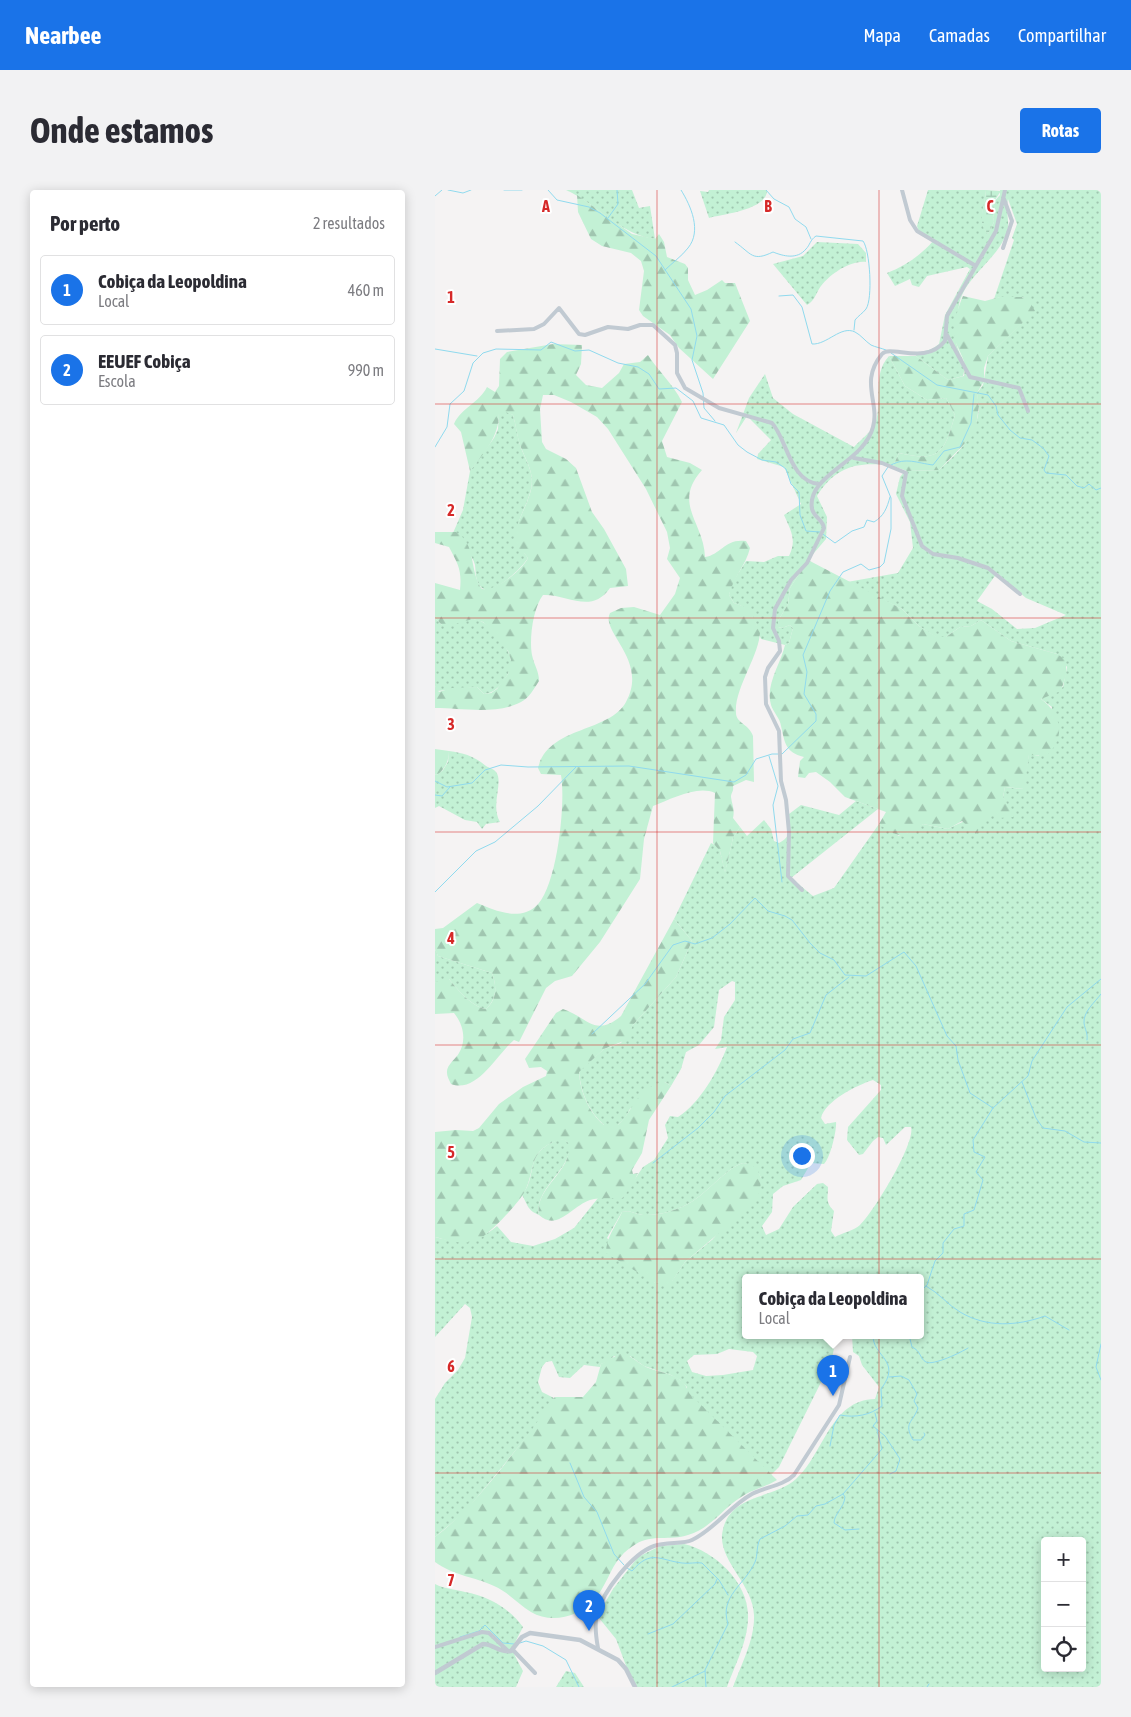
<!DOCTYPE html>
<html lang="pt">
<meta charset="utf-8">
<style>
body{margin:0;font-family:"Asap Condensed",sans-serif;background:#f2f2f3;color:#2b2b33}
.controls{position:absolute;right:15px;bottom:15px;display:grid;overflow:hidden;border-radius:5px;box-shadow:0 2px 12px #0003}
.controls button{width:45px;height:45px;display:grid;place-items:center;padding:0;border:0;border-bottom:1px solid #e1e1e2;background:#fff;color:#2b2b33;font:25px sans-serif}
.you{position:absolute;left:366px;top:965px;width:18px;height:18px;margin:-12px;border:4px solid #fff;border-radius:50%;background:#1a73e8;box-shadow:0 0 0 8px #1a73e833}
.badge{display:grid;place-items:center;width:32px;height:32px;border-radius:50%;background:#1a73e8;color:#fff;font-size:16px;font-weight:700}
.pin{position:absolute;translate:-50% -41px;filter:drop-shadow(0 1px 2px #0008)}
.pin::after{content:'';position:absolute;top:26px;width:18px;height:15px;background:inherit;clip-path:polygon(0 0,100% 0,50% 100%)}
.popup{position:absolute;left:307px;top:1084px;width:182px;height:65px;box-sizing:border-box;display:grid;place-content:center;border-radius:5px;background:#fff;filter:drop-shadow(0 1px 4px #0005);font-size:16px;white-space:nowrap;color:#7c7c81}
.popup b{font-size:19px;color:#2b2b33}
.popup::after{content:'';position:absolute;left:50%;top:100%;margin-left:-10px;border:10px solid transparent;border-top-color:#fff}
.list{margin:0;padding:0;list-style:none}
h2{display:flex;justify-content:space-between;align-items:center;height:65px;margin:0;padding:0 20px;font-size:21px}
h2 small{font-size:16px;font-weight:400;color:#7c7c81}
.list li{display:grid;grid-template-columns:32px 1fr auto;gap:15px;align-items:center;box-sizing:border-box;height:70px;margin:0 10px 10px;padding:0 10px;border:1px solid #e1e1e2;border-radius:5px}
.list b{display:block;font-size:19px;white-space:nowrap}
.list p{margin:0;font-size:16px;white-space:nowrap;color:#7c7c81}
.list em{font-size:16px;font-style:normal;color:#7c7c81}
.icon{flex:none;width:28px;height:28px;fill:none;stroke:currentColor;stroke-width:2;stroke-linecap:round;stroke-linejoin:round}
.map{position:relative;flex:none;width:666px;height:1497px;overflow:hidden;border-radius:5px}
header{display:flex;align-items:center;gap:30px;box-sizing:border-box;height:70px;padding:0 25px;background:#1a73e8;color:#fff}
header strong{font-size:24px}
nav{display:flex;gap:28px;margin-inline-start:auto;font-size:18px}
.intro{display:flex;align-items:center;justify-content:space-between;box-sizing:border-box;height:120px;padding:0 30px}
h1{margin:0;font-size:35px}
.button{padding:12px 22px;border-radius:5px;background:#1a73e8;color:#fff;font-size:18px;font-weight:700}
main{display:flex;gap:30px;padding:0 30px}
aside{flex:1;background:#fff;border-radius:5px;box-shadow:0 2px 12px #0003}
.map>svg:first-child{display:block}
</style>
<header>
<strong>Nearbee</strong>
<nav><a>Mapa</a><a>Camadas</a><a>Compartilhar</a></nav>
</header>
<div class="intro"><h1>Onde estamos</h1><a class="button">Rotas</a></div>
<main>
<aside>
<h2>Por perto<small>2 resultados</small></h2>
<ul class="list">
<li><span class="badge">1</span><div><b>Cobiça da Leopoldina</b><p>Local</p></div><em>460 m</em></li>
<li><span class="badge">2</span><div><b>EEUEF Cobiça</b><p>Escola</p></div><em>990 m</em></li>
</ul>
</aside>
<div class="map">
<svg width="666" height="1497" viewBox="0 0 666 1497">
<defs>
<pattern id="grass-dots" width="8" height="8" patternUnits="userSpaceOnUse" patternTransform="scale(1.25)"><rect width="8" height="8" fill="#c3f1d5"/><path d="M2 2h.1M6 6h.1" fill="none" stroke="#a0c6b0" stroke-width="1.8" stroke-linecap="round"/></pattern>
<pattern id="forest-firs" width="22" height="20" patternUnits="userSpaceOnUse" patternTransform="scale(1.25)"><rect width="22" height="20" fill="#c3f1d5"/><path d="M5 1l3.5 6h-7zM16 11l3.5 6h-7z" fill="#a0c6b0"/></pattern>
<pattern id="wetland-marsh" width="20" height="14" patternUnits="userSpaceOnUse" patternTransform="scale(1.25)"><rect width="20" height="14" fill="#c3f1d5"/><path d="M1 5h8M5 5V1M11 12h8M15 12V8" fill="none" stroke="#a0c6b0"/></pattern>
</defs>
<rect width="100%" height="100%" fill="#f5f3f3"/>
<!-- grass -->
<path fill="url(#grass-dots)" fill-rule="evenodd" d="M 131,0 L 197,0 L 204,18 L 215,16 L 220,49 C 186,45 162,14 131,0 Z
M 274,0 L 332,0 L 332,1 C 331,20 289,24 274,28 L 265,1 L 273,2 Z
M 493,0 L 551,0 C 550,15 542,32 553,44 L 559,32 L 557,14 L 565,5 L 565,0 L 666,0 L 666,1497 L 298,1497 C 306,1475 320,1449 319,1425 C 318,1395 285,1372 287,1345 C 292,1303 337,1310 361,1289 C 389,1264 395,1210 440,1209 L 444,1197 L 427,1175 L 424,1166 L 418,1162 L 417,1145 L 486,1145 L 486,1087 L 310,1087 L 310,1145 L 402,1145 L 396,1172 L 344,1277 L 336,1285 L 252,1202 L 252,1197 L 245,1190 L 236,1185 L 209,1176 L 195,1166 L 179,1166 L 174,1171 L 166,1174 L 165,1177 L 149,1175 L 135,1188 L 124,1187 L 117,1171 L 111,1172 L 107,1177 L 103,1192 L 107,1202 L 119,1208 L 98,1239 L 31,1321 L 0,1347 L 0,1209 L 10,1193 L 23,1180 L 30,1168 L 37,1127 L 35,1118 L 30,1114 L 0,1147 L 0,1047 C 21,1053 45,1052 62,1036 L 76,1052 L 98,1056 L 120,1049 L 139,1038 L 163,1008 L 187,1008 L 208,977 L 219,970 L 233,948 L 230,935 L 235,926 L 243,927 C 265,913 283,881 292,857 L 280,859 L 286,850 L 289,827 L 300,810 L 300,792 L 297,791 L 284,800 L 279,837 L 264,855 L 251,862 L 246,879 L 236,896 L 230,892 L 195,919 L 190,928 L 183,935 L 169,935 C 154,922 145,901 144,881 L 169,859 L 186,853 L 198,835 L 241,787 L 257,751 L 239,729 L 276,653 L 284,657 L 290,682 L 298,648 L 305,637 L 312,646 L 329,630 L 336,639 L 339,651 L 344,653 C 357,647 355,637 354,624 L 366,615 L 404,625 L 421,611 L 443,619 L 356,688 L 378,706 L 399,698 L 444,634 L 464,646 L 488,634 L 513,639 C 532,628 553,625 571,614 L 568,607 L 570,597 L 588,599 L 594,564 L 604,566 L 617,517 L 606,509 L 628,497 L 632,477 L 622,464 L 576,451 L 546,430 L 536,436 L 525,437 L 511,447 L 501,447 L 484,436 L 467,419 L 412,392 L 463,383 L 478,358 L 475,332 L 461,304 L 465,287 L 470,281 L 504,280 C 523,263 542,245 544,218 C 544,213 542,208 542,203 L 548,195 L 553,166 L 599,121 L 588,107 L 565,107 L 559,109 L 579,50 L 577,48 L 582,34 L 573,9 C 569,24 578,33 569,49 C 558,72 529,89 524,115 C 522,126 520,140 521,150 C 522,165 533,168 528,186 L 513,190 L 481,166 L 482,163 L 497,159 L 504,154 L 510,125 L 535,79 L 532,77 L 492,86 L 484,97 L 477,95 L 475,89 L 460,96 L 452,83 C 470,76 485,66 498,51 L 484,42 L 482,36 ZM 562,383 L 591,408 L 631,425 L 600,438 L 582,439 L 557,419 L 542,411 ZM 438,890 L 446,895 L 446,900 L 413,937 L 412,950 L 424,965 L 428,964 L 438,951 L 443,947 L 448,948 L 451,955 L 470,937 L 476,937 C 481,953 438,1023 425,1035 C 420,1040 407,1043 400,1047 L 396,1041 L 399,1021 C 390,1012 393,1008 393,997 L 388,993 L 382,994 L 358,1017 L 344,1039 L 331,1045 L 327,1036 L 337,1022 L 338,1004 L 348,996 L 366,990 L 376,973 L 389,974 C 395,969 402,940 401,932 L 390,934 L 386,928 C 390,911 422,895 438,890 ZM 308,973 C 318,975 322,979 326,988 L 278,1049 L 250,1072 L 237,1091 L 220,1093 L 172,1048 L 187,1022 C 194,1019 204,1026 212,1025 C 225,1025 238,1021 249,1016 C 270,1007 290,978 308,973 ZM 294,1159 L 318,1162 L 322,1166 L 318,1180 L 288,1185 L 271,1186 L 257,1182 L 252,1171 L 259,1165 L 282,1164 ZM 610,1351 L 647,1351 L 647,1478 L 610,1478 Z
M 382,52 L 423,54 L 431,63 L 431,72 C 415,70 393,85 384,99 C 380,106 379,111 372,115 L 338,74 L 368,66 Z
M 454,166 L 470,196 L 492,210 L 511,208 L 520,225 C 509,264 505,272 464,263 L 458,276 C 425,271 401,275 382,306 L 392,327 L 391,349 L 373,370 L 355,398 L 353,414 L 343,431 L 343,437 L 347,438 L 355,435 L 358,438 L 354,453 L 350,455 L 326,449 C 320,432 319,419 299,413 L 294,405 L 296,395 L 311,371 L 329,372 L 343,366 L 354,366 C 362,350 356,341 349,325 L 366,314 L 349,277 L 322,269 L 323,264 L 336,250 L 312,226 L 301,243 L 314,208 L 330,184 L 338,208 L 358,224 L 419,257 C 425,250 434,244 438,237 C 450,219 435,186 454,166 Z
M 68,220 L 78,225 C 81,235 82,245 85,255 C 90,270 100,282 96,299 C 90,326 70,339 93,368 C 88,377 58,406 47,398 C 40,392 41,383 40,375 C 38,365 24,352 18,343 L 28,320 L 35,281 L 59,248 L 63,239 L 64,222 Z
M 0,428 L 7,435 L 12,435 C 20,434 30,429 38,429 C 54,430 74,456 76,471 C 77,479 72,485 68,492 C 62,499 58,503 49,504 L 42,497 L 2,501 L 0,496 Z
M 14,561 C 29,563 39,566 51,576 C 54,578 59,579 61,582 C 69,592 55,615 65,632 L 51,634 L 47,639 L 42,632 L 30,630 L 4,616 L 0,618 L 0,584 L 2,585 L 8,580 L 13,572 Z
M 0,759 L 3,766 L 57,783 C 62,796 62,809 51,819 C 37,817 23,800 14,789 L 0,793 Z
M 125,949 L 130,950 L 135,954 C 136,981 99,998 104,1025 C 92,1020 93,1015 87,1005 C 104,985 87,963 125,949 Z
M 249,1354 C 280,1361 314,1393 313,1427 C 313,1451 300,1475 292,1497 L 199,1497 L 181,1449 L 164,1428 L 164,1423 L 178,1399 L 203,1367 L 225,1356 Z
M 0,1394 C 10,1399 19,1399 30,1402 C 53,1406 74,1418 88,1437 C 75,1463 75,1456 88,1481 L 81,1497 L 0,1497 Z
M 131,1481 L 140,1483 L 149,1497 L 121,1497 Z"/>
<!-- forest -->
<path fill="url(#forest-firs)" d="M 142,5 L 197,44 L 220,49 L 224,44 L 229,52 L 232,67 L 250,74 L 253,78 L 253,90 L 260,105 L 272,100 L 287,90 L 290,93 L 300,93 L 315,131 L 278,189 L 244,158 L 235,145 L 208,126 L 204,120 L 209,81 L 206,71 L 196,63 L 167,56 L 156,49 L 143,22 Z
M 528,106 L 550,111 L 565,107 L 587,107 L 594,110 L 600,121 L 553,166 L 549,178 L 549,191 L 542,203 L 544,216 L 541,236 L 537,246 L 504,280 L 472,281 L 458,276 L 464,263 C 505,272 509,264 520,225 L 511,208 L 492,210 L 470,196 L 454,166 L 481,166 L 513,190 L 529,186 C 532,172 526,165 521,153 C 517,138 522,119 528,106 Z
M 118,154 L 147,155 L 146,174 L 141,185 L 151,195 L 167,198 L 184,183 L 189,174 L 205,172 L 213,165 C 224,182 238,194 247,212 L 227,251 L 232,267 L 255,273 L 267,280 C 237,314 269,332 270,367 C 287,364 290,348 311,351 L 315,358 C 311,375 298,388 294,405 L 299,413 C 313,417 318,422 322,436 L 325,438 C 327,463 299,497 301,523 C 301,533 314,534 318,546 L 319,592 L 311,590 L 298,596 C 299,602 296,602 296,607 C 297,615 300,619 298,628 L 305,637 L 298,648 L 290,683 L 285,661 L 278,653 L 280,603 C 262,595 237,609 218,616 L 209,649 L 205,689 L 165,752 L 137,786 L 120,791 L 111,798 L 84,852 L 79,850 C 62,864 42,904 16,894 C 14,890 12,886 12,883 C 11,875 21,869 24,863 C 32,850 28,834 19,823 L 0,824 L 0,793 L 6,789 L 14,789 C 23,800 37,817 51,819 C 62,810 62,796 57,783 L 3,766 L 0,759 L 0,739 L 8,738 L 42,713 C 59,720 83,731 100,717 C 122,700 131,612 126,585 L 106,584 L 103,578 C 113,536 174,543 191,512 C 214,470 165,442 175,423 L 186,418 L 199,417 L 225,425 L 240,404 L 245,388 L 232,369 L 235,358 L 232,342 L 211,299 L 173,239 L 162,227 L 136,212 L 119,205 L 108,205 L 105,219 L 107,252 L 111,259 L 131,269 L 141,278 L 157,322 L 169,339 L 191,379 L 193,396 L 175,398 C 156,425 133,404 108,405 C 98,418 94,449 97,465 C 99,475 104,481 104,491 C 99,499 94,508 86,512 C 62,525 26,518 0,518 L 0,496 L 4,502 L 17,498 L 42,497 L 49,504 L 56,503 L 62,499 L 73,484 L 76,470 L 73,461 L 58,441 L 48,432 L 38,429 L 12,436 L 7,435 L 0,428 L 0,393 L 25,400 C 27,380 23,374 14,357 L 0,353 L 0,342 L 21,342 C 42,354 34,382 47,399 C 62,401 87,380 93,368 L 89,363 L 80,359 C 78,333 90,323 96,300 C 100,283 91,271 85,255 C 82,246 81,235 78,225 L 68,221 L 64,223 C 64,247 49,263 35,281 L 26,242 L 19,234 C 26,218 44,213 52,197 L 60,202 L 64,196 L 65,169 L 72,162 Z
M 373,370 L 467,419 L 484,436 L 502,447 L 511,447 L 525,437 L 536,436 L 546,430 L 576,451 L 622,464 L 631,470 L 631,485 L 626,501 L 606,509 C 626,523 632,548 611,566 L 594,565 L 589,599 L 570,597 L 568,607 L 577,622 L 578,627 L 564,628 L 554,624 L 541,644 L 527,631 L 513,639 L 488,634 L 469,647 L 455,642 L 444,634 L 451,622 L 410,607 L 395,592 L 381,582 L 374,583 L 370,588 L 363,587 L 365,571 L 369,567 C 350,562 350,553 346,536 C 345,528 338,522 336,515 C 330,495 346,473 350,455 L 354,453 L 358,438 L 355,435 L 347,438 L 343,437 L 343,431 L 353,414 L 355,398 Z
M 0,559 L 14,561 C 14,571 10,579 2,585 L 0,584 Z
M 239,729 L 257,751 L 241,787 L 198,835 L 191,850 L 169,859 L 144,882 C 145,901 154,923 169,935 L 183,935 C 200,919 202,896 230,892 L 236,896 L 214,930 L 207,963 L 197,980 L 198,984 L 203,983 L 197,996 L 187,1008 C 176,1009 166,1007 155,1010 C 137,1016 122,1042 104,1025 C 99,998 137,982 134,954 C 130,949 127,949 121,951 C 93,961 100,982 90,1001 C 84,1013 53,1046 42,1050 C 28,1056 13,1050 0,1047 L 0,942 L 21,940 L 38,941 L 44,938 L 64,914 L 88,897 L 111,886 L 112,881 L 106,877 L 94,878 L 90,869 L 121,823 L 128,819 C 152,827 160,848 186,826 Z
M 308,973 L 315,974 L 322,979 L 326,988 L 325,1002 L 304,1026 L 250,1072 L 234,1096 L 220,1093 L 171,1063 C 171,1047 181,1036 187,1022 C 194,1019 204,1026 212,1025 C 225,1025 238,1021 249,1016 C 270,1007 290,978 308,973 Z
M 188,1162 C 196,1166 203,1173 211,1177 C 224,1183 250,1184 253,1202 L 342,1290 C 332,1296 321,1299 311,1304 C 289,1316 277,1338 253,1345 C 235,1351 217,1344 201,1354 C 175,1369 176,1391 159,1410 C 144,1427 116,1434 96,1422 C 83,1414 73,1402 59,1396 C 38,1386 22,1387 0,1372 L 0,1347 C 39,1317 67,1277 98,1238 C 106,1228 110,1215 120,1207 L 148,1207 L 161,1192 L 166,1174 Z"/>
<!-- wetland -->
<path fill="url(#wetland-marsh)" d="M 551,0 L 566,1 L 557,14 L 559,32 L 553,44 C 541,32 550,15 551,0 Z"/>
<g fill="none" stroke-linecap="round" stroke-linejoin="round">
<!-- stream -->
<path stroke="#90daee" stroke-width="1" d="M 13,0 L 28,3 L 36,0
M 69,0 L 87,0
M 113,0 L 122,10 L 154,17 L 165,23 L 221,66 L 256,119 L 262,146 L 257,170 L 268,203 L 269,218 L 280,231
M 331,0 L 339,9 L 354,17 L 360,29 L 371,37 L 376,49
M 0,6 L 7,0
M 173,28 L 183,14 L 182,0
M 300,52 C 317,64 317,72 338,62 C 348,66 362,70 371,59 C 375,55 375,50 381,46 L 428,51 C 435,60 438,109 431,119 C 428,123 423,126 420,130 L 419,140
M 230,80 C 237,73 247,66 253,58 C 267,41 256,16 246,0
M 344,106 L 358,105 L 367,117 L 377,154 C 392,155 406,135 420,142 C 426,145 430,151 436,155 C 440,157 446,158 451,160
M 0,159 L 42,166
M 456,163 L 502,195 L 553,205 L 561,216 L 563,225 L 575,240 L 585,248 L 597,250 L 608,258 L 614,266 L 609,280 L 611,283 L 631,285 L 642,296 L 649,298 L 654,294 L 661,300 L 666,298
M 0,257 L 12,237 L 15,214 L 29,201 L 38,173 L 48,163 L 61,159 L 106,160 L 116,152 L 140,161 L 154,160 L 183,173 L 203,177 L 214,184 L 224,199 L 241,198 L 258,211 L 266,228 L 289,235 L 303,255 L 312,262 L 327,270 L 341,272 L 347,276 L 351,279 L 356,294 L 364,302 L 365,325 L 371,341 L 385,342 L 400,353 L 417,341 L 429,337 L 432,330 L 439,332 C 449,326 452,318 455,307
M 456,275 C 471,267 482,273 498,275 L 509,261 L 525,257 L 536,233 L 539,204
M 334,566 L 343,596 L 338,615 L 347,692
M 0,591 L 12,597 L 37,593 L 50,580 L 66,575 L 93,577 L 194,576 L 299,592 L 311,585 L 321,569 L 337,564 L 347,564 L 381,531 L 381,524 L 369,504 L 372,482 L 368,465 L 395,401 L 408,382 L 426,374 L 434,380 L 445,377 L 449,373 L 456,339 L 456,308 L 447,286 L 453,277
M 0,605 L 7,606 L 15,597
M 0,702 L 41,661 L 60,652 L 103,616 L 141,577
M 157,844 L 210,794 L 238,755 L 250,751 L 260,754 L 277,748 L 295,734 L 320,708 L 333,721 L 350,726 L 357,730 L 375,753 L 385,763 L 399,770 L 410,785 L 431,786 L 469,762 L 481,776 L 512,846 L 521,856 L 523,870 L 535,903 L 558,918
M 652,850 C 653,843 650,840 649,833 C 648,822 660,812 666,804
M 587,892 L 601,928 L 608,938 L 630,941 L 649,952 L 666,953
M 218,973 L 263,938 L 279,922 L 290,906 L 350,860 L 358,849 L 375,843 L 391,805 L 414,787
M 491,1096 C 504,1103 513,1115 525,1122 C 552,1138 582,1136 610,1126 L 634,1140
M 486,1101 L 492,1095 L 500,1071 L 508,1063 L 508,1053 L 519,1039 L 529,1036 L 529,1024 L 539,1020 L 548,990 L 541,982 L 550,967 L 539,962 L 538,950 L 558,918 L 593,886 L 597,871 L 632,817 L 666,789
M 474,1145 L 477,1157 C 486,1161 485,1169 491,1172 C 498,1176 527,1162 533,1158
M 666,1154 L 661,1177 L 666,1190
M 454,1187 L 466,1186 L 474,1190 L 482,1204 L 479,1211 L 483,1218 C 478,1233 468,1232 478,1250 L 486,1250 L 490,1245 L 489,1243
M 440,1223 L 442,1231 L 438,1236 L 450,1246 L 465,1269 L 461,1281 L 455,1284
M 395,1256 L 399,1235 L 405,1225 C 421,1228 435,1225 447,1216 L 446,1199 C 468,1170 437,1167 438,1145
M 135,1273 L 149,1307 L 162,1322 L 179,1364 L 189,1375
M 408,1304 L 410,1307 C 409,1318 399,1324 399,1333 L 410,1340 L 424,1339
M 192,1378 L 197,1381 C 216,1359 224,1370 247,1373 C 254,1374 261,1372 267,1373 L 284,1390 L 293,1405
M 213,1444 L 238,1434 L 280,1394 L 282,1389
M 25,1447 L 44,1441 L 50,1435 L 68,1453 L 79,1454
M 85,1453 L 91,1451 L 108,1456 L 131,1470 L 144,1497
M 237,1497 L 270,1481
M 271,1497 L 270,1480 L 293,1434 C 284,1406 310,1395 320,1372 C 323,1365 321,1357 325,1349 L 350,1336 L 362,1326 L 373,1325 L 381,1316 L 390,1314 L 408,1304 L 447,1259 L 442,1240
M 492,1497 L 494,1494"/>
<!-- minor -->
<path stroke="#c1cad2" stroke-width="4" d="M 467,0 L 475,30 L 482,41 L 541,76
M 568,58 L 577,31 L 569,9
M 62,141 L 99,139 L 109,134 L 124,118 L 144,144 L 150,145 L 173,137 L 193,139 L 205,135 L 218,135 L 240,155 L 242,163 L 242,183 L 250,198 L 284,218 L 337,233 C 352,249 355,292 384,294
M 512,145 L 535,187 L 584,198 L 593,221
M 419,268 L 447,273 L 471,283 L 467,306 L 487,356 L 498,364 L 523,368 L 553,378 L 585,404
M 367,700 L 353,686 L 354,642 L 351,610 L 346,591 L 344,541 L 331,514 L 330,487 L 333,478 L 345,461 L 344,451 L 338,438 L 340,419 L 356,390 L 372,373 L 389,338 C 388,330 379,327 377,319 C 371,285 429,273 438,237 C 445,212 424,192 447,164 C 456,154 490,176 510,151 L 512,126 L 561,41 L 570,0
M 0,1457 L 47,1442 L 54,1443 L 73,1461
M 163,1458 C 161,1447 159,1435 162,1424 C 168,1401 197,1364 219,1356 C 231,1352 249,1354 257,1350 C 280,1339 295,1316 317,1304 C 330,1297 348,1296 359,1285 L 404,1215 L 415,1167
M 78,1460 L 100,1483"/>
<!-- tertiary -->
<path stroke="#c1cad2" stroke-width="4.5" d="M 0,1483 L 48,1454 C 59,1454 64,1463 76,1461 L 87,1447 L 95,1443 L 145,1450 L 183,1470 L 191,1479 L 200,1497"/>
</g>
<!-- grid -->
<path fill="none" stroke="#d62828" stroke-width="1" stroke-opacity="0.55" d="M 222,0 L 222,1497M 444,0 L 444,1497M 0,214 L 666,214M 0,428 L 666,428M 0,642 L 666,642M 0,855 L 666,855M 0,1069 L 666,1069M 0,1283 L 666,1283"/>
<g font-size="16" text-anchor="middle" font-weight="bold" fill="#d62828" stroke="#fff" stroke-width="4" stroke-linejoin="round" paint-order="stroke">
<text x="111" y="22">A</text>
<text x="333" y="22">B</text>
<text x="555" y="22">C</text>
<text x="16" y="113">1</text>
<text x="16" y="326">2</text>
<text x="16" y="540">3</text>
<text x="16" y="754">4</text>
<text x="16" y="968">5</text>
<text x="16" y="1182">6</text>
<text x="16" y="1396">7</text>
</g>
</svg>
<div class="controls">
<button>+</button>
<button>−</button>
<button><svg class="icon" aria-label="locate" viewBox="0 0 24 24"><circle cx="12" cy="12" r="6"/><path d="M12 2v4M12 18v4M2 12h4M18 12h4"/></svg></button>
</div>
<div class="you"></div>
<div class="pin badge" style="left:398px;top:1206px">1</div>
<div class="popup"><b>Cobiça da Leopoldina</b>Local</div>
<div class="pin badge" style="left:154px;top:1441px">2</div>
</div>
</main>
